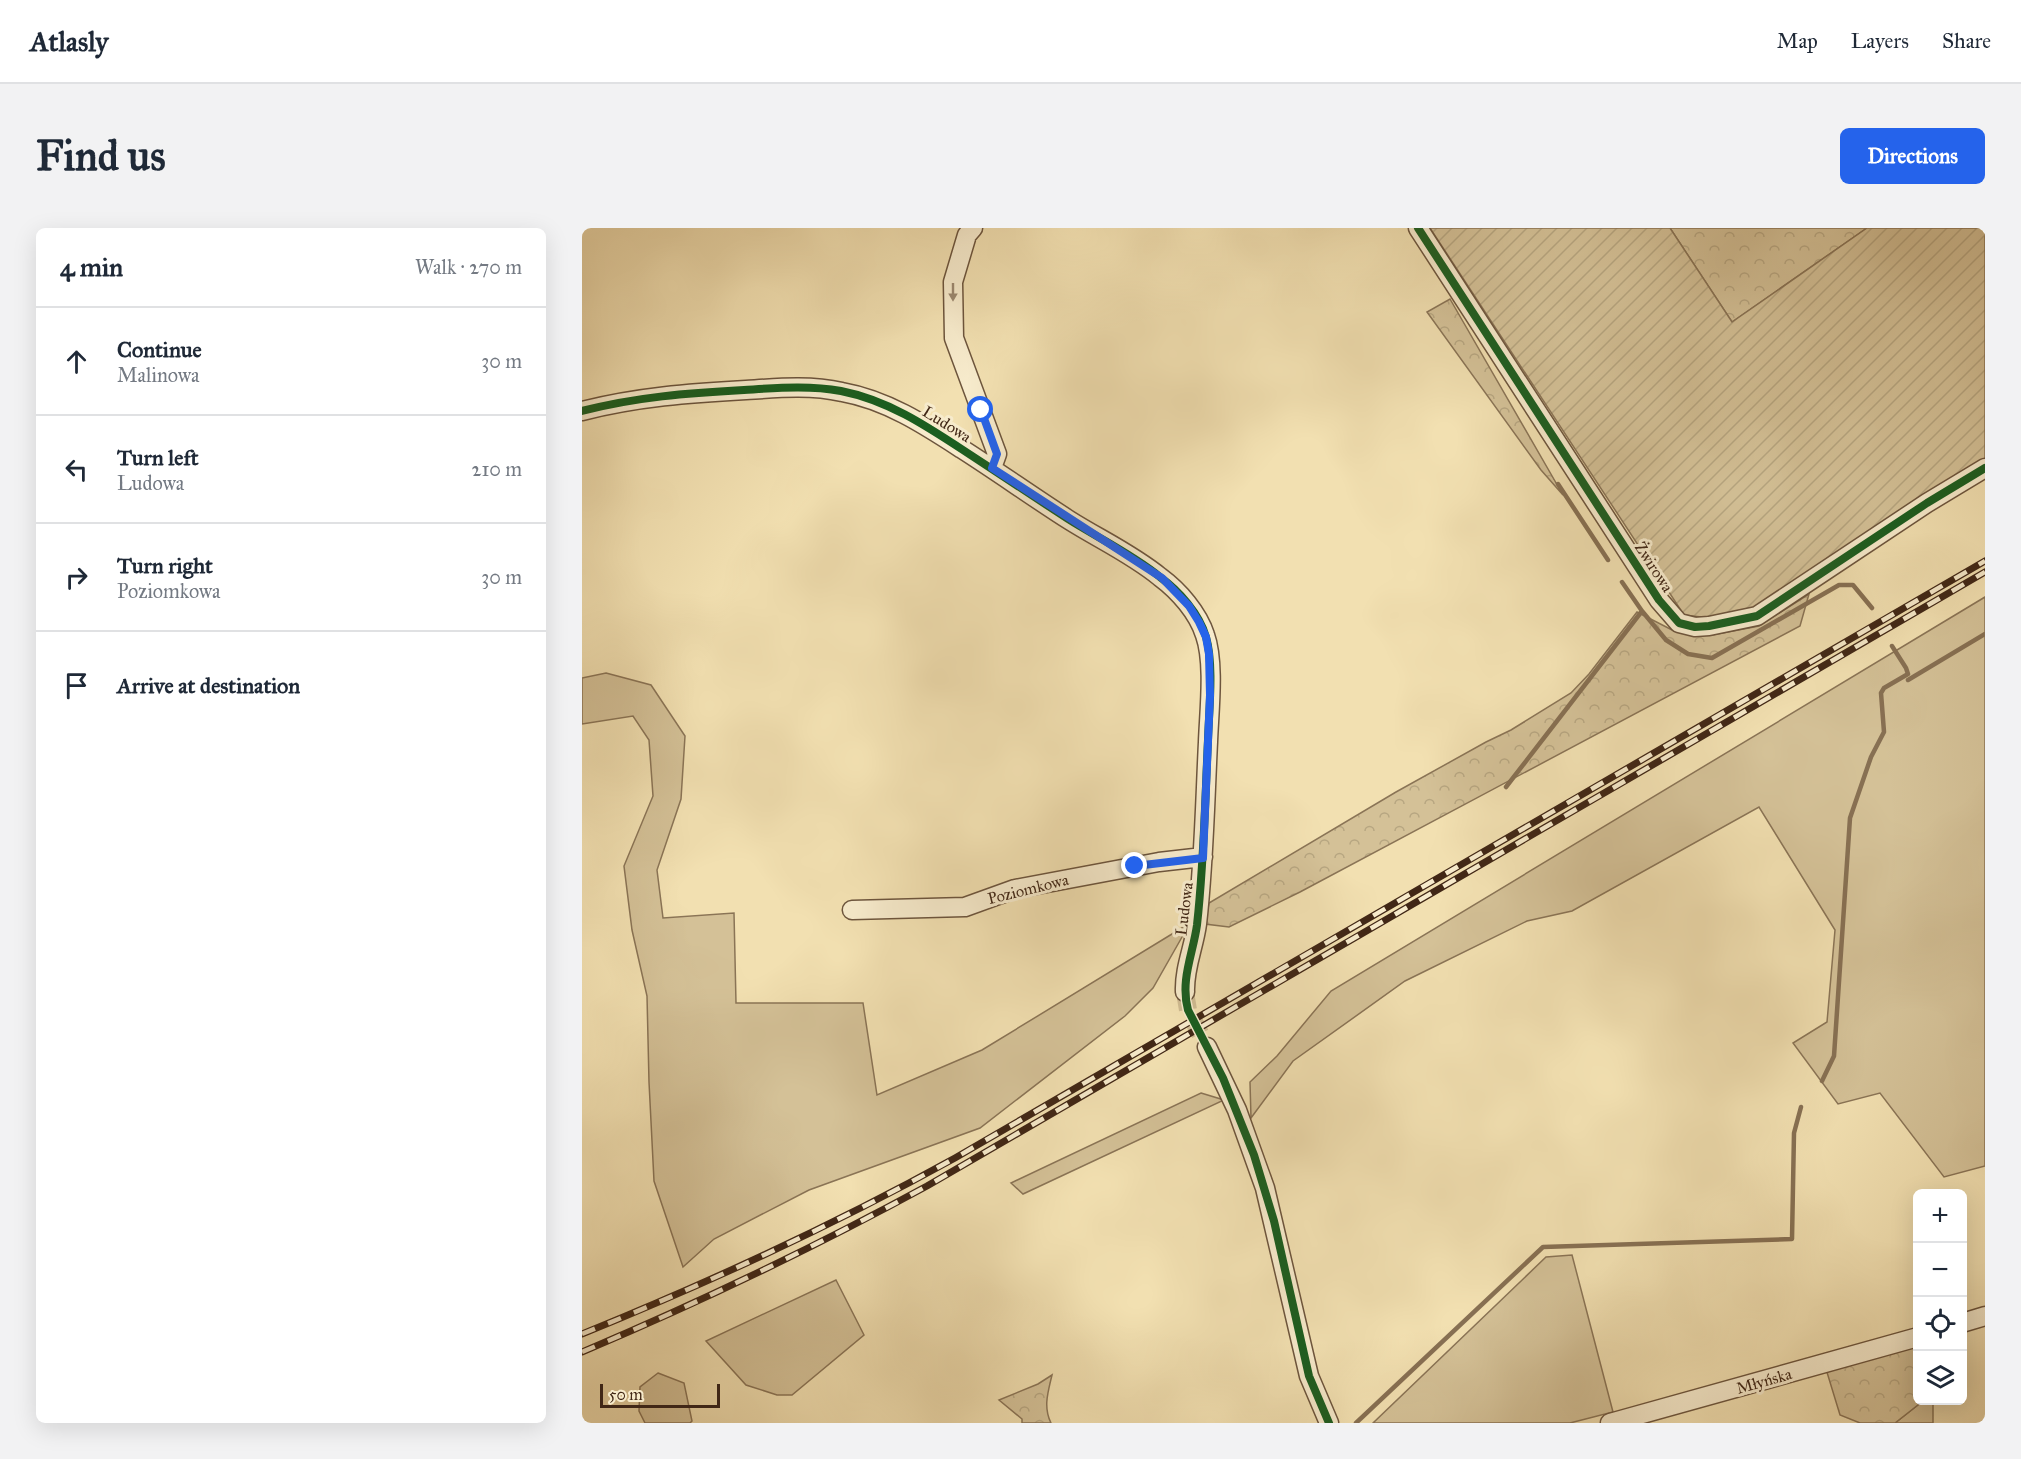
<!DOCTYPE html>
<meta charset="utf-8">
<style>
body{margin:0;font-family:"IM FELL Great Primer",serif;background:#f2f2f3;color:#1f2937}
.controls{position:absolute;right:18px;bottom:18px;display:grid;overflow:hidden;border-radius:9px;box-shadow:0 6px 24px #0002}
.controls button{width:54px;height:54px;display:grid;place-items:center;padding:0;border:0;border-bottom:2px solid #e0e1e3;background:#fff;color:#1f2937;font:30px sans-serif}
.scale{position:absolute;left:18px;bottom:15px;width:120px;box-sizing:border-box;padding-left:6px;border:3px solid #412716;border-top:0;font-size:16px;line-height:21px;white-space:nowrap;color:#412716;-webkit-text-stroke:4px #f7ebcc;paint-order:stroke}
.stop{position:absolute;width:18px;height:18px;margin:-14px;border:4px solid #2563eb;border-radius:50%;background:#fff}
.stop.end{background:#2563eb;border-color:#fff;box-shadow:0 2px 6px #0008}
.list{margin:0;padding:0;list-style:none}
h2{display:flex;justify-content:space-between;align-items:center;height:78px;margin:0;padding:0 24px;font-size:26px}
h2 small{font-size:20px;font-weight:400;color:#747a83}
.list li{display:grid;grid-template-columns:39px 1fr auto;gap:18px;align-items:center;box-sizing:border-box;height:108px;padding:0 24px;border-top:2px solid #e0e1e3}
.list b{display:block;font-size:22px;white-space:nowrap}
.list p{margin:0;font-size:20px;white-space:nowrap;color:#747a83}
.list em{font-size:20px;font-style:normal;color:#747a83}
.icon{flex:none;width:33px;height:33px;fill:none;stroke:currentColor;stroke-width:2;stroke-linecap:round;stroke-linejoin:round}
.map{position:relative;flex:none;width:1403px;height:1195px;overflow:hidden;border-radius:9px}
header{display:flex;align-items:center;gap:36px;box-sizing:border-box;height:84px;padding:0 30px;background:#fff;border-bottom:2px solid #e0e1e3}
header strong{font-size:28px}
nav{display:flex;gap:33px;margin-inline-start:auto;font-size:21px}
.intro{display:flex;align-items:center;justify-content:space-between;box-sizing:border-box;height:144px;padding:0 36px}
h1{margin:0;font-size:42px}
.button{padding:15px 27px;border-radius:9px;background:#2563eb;color:#fff;font-size:21px;font-weight:700}
main{display:flex;gap:36px;padding:0 36px}
aside{flex:1;background:#fff;border-radius:9px;box-shadow:0 6px 24px #0002}
.map>svg:first-child{display:block}
</style>
<header>
<strong>Atlasly</strong>
<nav><a>Map</a><a>Layers</a><a>Share</a></nav>
</header>
<div class="intro"><h1>Find us</h1><a class="button">Directions</a></div>
<main>
<aside>
<h2>4 min<small>Walk · 270 m</small></h2>
<ul class="list">
<li><svg class="icon" aria-label="ahead" viewBox="0 0 24 24"><path d="M12 20V5M6 11l6-6 6 6"/></svg><div><b>Continue</b><p>Malinowa</p></div><em>30 m</em></li>
<li><svg class="icon" aria-label="left" viewBox="0 0 24 24"><path d="M17 20v-9H6M10 6l-5 5 5 5"/></svg><div><b>Turn left</b><p>Ludowa</p></div><em>210 m</em></li>
<li><svg class="icon" aria-label="right" viewBox="0 0 24 24"><path d="M7 20v-9h11M14 6l5 5-5 5"/></svg><div><b>Turn right</b><p>Poziomkowa</p></div><em>30 m</em></li>
<li><svg class="icon" aria-label="arrive" viewBox="0 0 24 24"><path d="M6 21V4h12l-3 4 3 4H6"/></svg><div><b>Arrive at destination</b></div></li>
</ul>
</aside>
<div class="map">
<svg width="1403" height="1195" viewBox="0 0 1403 1195">
<defs>
<pattern id="forest-crowns" width="20" height="18" patternUnits="userSpaceOnUse" patternTransform="scale(1.5)"><rect width="20" height="18" fill="#d4c197"/><path d="M2 6a3 3 0 1 1 6 0M12 15a3 3 0 1 1 6 0" fill="none" stroke="#b7a681"/></pattern>
<pattern id="garden-furrows" width="10" height="10" patternUnits="userSpaceOnUse" patternTransform="scale(1.5)"><rect width="10" height="10" fill="#d4c197"/><path d="M-1 1l2-2M0 10L10 0M9 11l2-2" fill="none" stroke="#b7a681"/></pattern>
</defs>
<rect width="100%" height="100%" fill="#f2e0b1"/>
<filter id="stains"><feTurbulence type="fractalNoise" baseFrequency=".00333" numOctaves="4"/><feColorMatrix values="0 0 0 0 .2 0 0 0 0 .09 0 0 0 0 .02 0 0 0 .5 -.17"/></filter>
<radialGradient id="worn" r=".72"><stop offset=".6" stop-color="#630" stop-opacity="0"/><stop offset="1" stop-color="#630" stop-opacity=".3"/></radialGradient>
<!-- grass -->
<path fill="#d4c197" stroke="#8a7456" stroke-width="1.5" d="M 1403,369 L 1403,938 L 1362,949 L 1298,865 L 1256,876 L 1211,815 L 1245,794 L 1253,702 L 1177,579 L 990,683 L 945,693 L 823,753 L 711,833 L 669,890 L 668,854 L 695,828 L 749,763 Z
M 24,445 L 69,457 L 103,508 L 99,571 L 75,642 L 81,690 L 152,685 L 154,775 L 281,775 L 295,867 L 400,822 L 608,695 L 571,760 L 543,788 L 398,900 L 227,962 L 132,1011 L 101,1039 L 72,953 L 67,854 L 65,768 L 50,702 L 42,638 L 71,568 L 67,512 L 51,488 L 0,496 L 0,450 Z
M 619,865 L 642,872 L 441,966 L 429,955 Z
M 990,1027 L 1031,1184 L 988,1195 L 791,1195 L 964,1029 Z
M 254,1052 L 282,1107 L 210,1167 L 195,1167 L 164,1157 L 124,1113 Z
M 76,1145 L 102,1155 L 110,1193 L 108,1195 L 63,1195 L 57,1183 L 58,1159 Z
M 1341,1173 L 1351,1173 L 1351,1195 L 1313,1195 Z"/>
<!-- forest -->
<path fill="url(#forest-crowns)" stroke="#8a7456" stroke-width="1.5" d="M 1088,0 L 1285,0 L 1150,94 Z
M 868,71 L 981,267 L 959,242 L 845,84 Z
M 1227,366 L 1218,398 L 718,664 L 647,699 L 623,696 L 627,675 L 814,564 L 904,514 L 929,502 L 989,465 L 1007,446 L 1055,384 L 1092,403 L 1130,407 L 1177,398 Z
M 1335,1115 L 1336,1172 L 1341,1173 L 1313,1195 L 1278,1195 L 1258,1187 L 1244,1141 Z
M 470,1147 C 466,1164 461,1179 469,1195 L 440,1195 L 440,1191 L 417,1172 L 456,1156 Z"/>
<!-- garden -->
<path fill="url(#garden-furrows)" stroke="#8a7456" stroke-width="1.5" d="M 848,0 L 1088,0 L 1150,94 L 1285,0 L 1403,0 L 1403,231 L 1171,380 L 1128,390 L 1102,387 Z"/>
<g fill="none" stroke-linecap="round" stroke-linejoin="round">
<!-- stream -->
<path stroke="#877053" stroke-width="4.5" d="M 976,256 L 1026,332
M 1040,354 L 1060,383
M 1326,452 L 1403,406
M 924,559 L 1060,383 L 1084,412 L 1106,426 L 1130,430 L 1257,357 L 1271,357 L 1290,380
M 1240,853 L 1252,828 L 1268,590 L 1289,529 L 1302,504 L 1299,465 L 1302,460 L 1326,446 L 1324,440 L 1310,418
M 774,1195 L 961,1019 L 1210,1011 L 1212,905 L 1219,879"/>
<!-- street-tunnel -->
<path stroke="#cfbb92" stroke-width="18" stroke-dasharray="18 9" stroke-linecap="butt" d="M 603,764 L 606,782 L 625,819"/>
<!-- street casing -->
<g stroke="#6d553d" stroke-width="21">
<path id="street" d="M 391,0 L 385,7 L 371,54 L 372,110 L 415,226 L 410,240
M 836,0 L 1077,372 L 1097,395 L 1113,399 L 1127,398 L 1175,388 L 1345,275 L 1403,240
M 0,183 C 55,169 108,165 164,162 C 196,160 228,157 260,164 C 305,172 343,197 380,221 C 416,244 451,269 487,292 C 517,311 550,326 578,349 C 597,363 616,385 623,407 C 633,435 627,484 626,514 C 623,574 622,635 615,696 C 612,719 602,740 603,764
M 270,682 L 383,679 L 433,661 L 577,634 L 621,629
M 625,819 L 655,882 L 683,960 L 727,1148 L 747,1195
M 1380,1095 L 1403,1088
M 1028,1195 L 1336,1109"/>
</g>
<!-- street -->
<use href="#street" stroke="#f7ebcc" stroke-width="18"/>
<!-- rail casing -->
<g stroke="#412716" stroke-width="7">
<path id="rail" d="M 0,1106 C 128,1054 252,997 373,930 L 1403,333
M 0,1124 C 118,1074 233,1019 345,958 L 1403,344"/>
</g>
<!-- rail -->
<use href="#rail" stroke="#f7ebcc" stroke-width="4.5" stroke-dasharray="14" stroke-linecap="butt"/>
<!-- cycleway casing -->
<g stroke="#f7ebcc" stroke-width="11">
<path id="cycleway" d="M 836,0 L 1077,372 L 1097,395 L 1113,399 L 1127,398 L 1175,388 L 1345,275 L 1403,240
M 0,183 C 54,169 106,165 162,162 C 194,160 227,157 259,163 C 305,172 343,197 381,222 C 416,245 451,268 486,291 C 516,310 550,326 578,349 C 597,363 617,385 624,409 C 632,436 627,482 626,512 C 623,573 622,635 615,697 C 611,726 598,752 606,782 L 641,850 L 672,927 L 692,993 L 727,1148 L 747,1195"/>
</g>
<!-- cycleway -->
<use href="#cycleway" stroke="#1b5e20" stroke-width="8"/>
</g>
<!-- one-way arrows -->
<defs><path id="oneway-solid" d="M-6-.8H1V-3.2L6.5 0L1 3.2V.8H-6Z" transform="scale(1.5)"/></defs>
<use fill="#9c8971" href="#oneway-solid" transform="translate(371 64) rotate(90)"/>
<g fill="none" stroke-linecap="round" stroke-linejoin="round">
<!-- route -->
<path stroke="#2563eb" stroke-width="8" d="M 399,182 L 415,226 L 410,240 L 580,350 L 607,378 L 617,394 L 624,409 L 627,426 L 628,467 L 621,630 L 553,638"/>
</g>
<g text-anchor="middle" dominant-baseline="central" stroke-width="6" stroke-linejoin="round" paint-order="stroke">
<!-- street labels -->
<g font-size="16" fill="#412716" stroke="#f7ebcc">
<text transform="translate(365 196) rotate(32)">Ludowa</text>
<text transform="translate(1072 339) rotate(57)">Żwirowa</text>
<text transform="translate(446 661) rotate(-14)">Poziomkowa</text>
<text transform="translate(602 681) rotate(-83)">Ludowa</text>
<text transform="translate(1182 1153) rotate(-16)">Młyńska</text>
</g>
</g>
<rect width="100%" height="100%" filter="url(#stains)"/>
<rect width="100%" height="100%" fill="url(#worn)"/>
</svg>
<div class="controls">
<button>+</button>
<button>−</button>
<button><svg class="icon" aria-label="locate" viewBox="0 0 24 24"><circle cx="12" cy="12" r="6"/><path d="M12 2v4M12 18v4M2 12h4M18 12h4"/></svg></button>
<button><svg class="icon" aria-label="layers" viewBox="0 0 24 24"><path d="M12 4l9 5-9 5-9-5zM3 14l9 5 9-5"/></svg></button>
</div>
<div class="scale">50 m</div>
<div class="stop" style="left:399px;top:182px"></div>
<div class="stop end" style="left:553px;top:638px"></div>
</div>
</main>
